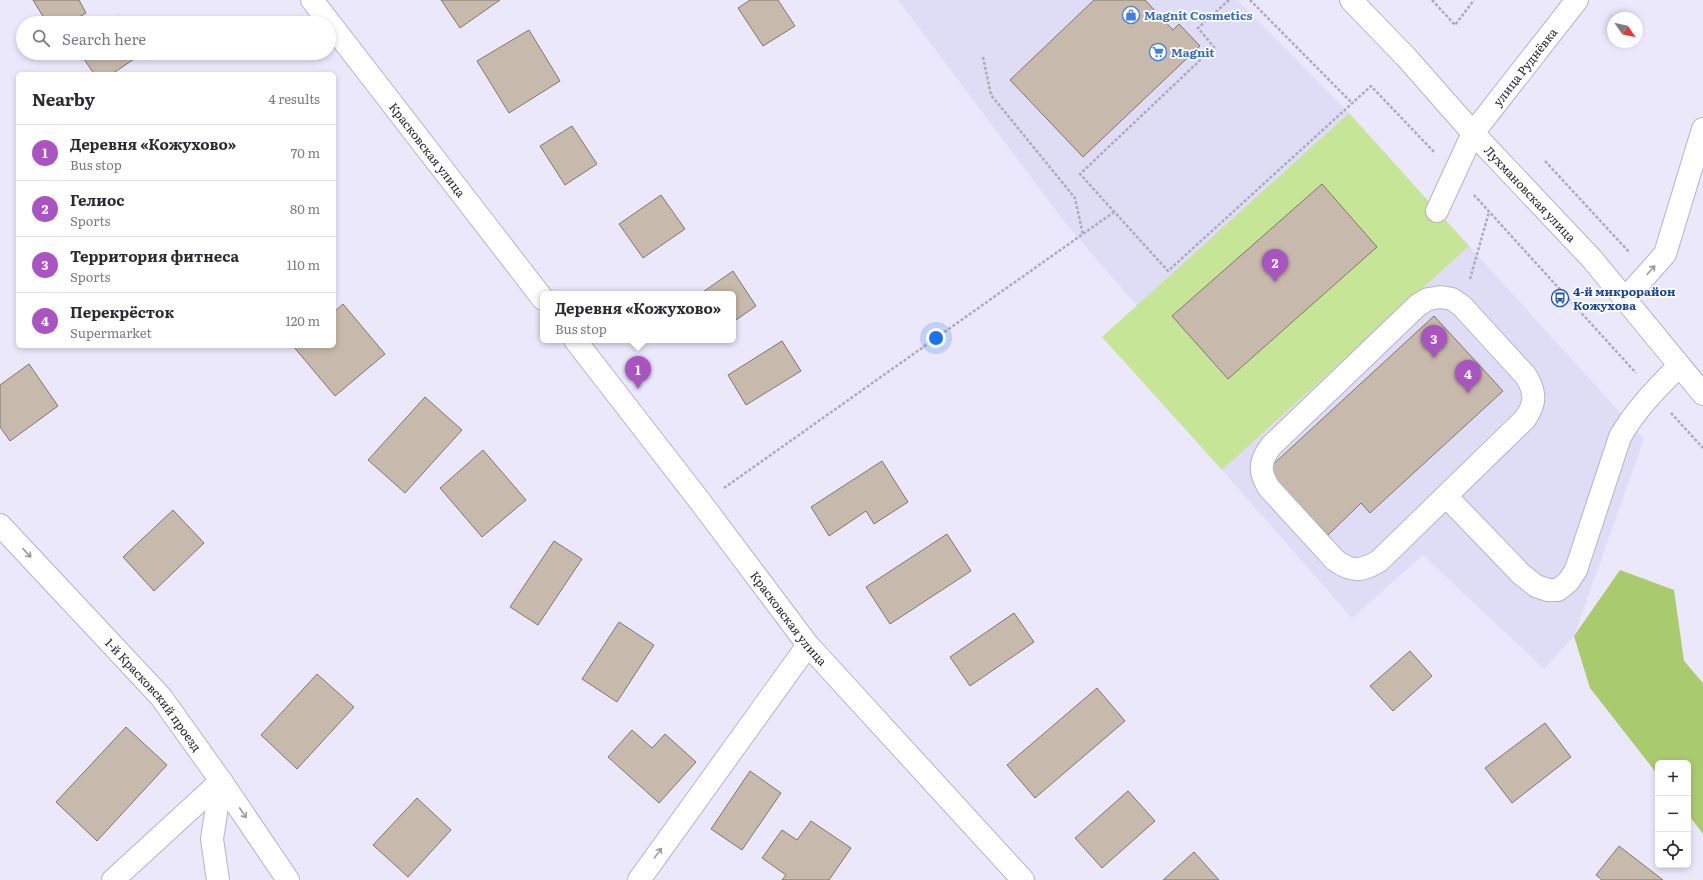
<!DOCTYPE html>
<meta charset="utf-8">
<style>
body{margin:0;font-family:Literata,serif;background:#f2f2f3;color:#2b2b33}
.controls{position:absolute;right:12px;bottom:12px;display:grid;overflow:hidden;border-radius:6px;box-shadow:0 2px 6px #0003}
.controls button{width:36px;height:36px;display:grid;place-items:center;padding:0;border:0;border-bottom:1px solid #e1e1e2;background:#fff;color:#2b2b33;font:20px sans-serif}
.compass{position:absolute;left:1607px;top:12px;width:36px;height:36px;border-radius:50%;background:#fff;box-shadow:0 2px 6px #0003;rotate:124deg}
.you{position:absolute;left:936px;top:338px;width:14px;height:14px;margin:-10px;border:3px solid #fff;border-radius:50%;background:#1a73e8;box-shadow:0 0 0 6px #1a73e833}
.badge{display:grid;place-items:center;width:26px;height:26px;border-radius:50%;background:#aa54c2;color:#fff;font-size:13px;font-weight:700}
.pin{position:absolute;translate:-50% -33px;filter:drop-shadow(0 1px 2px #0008)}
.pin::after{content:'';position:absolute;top:21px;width:14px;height:12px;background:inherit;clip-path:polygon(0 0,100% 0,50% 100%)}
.popup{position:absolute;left:540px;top:291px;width:196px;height:52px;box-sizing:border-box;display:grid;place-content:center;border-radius:6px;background:#fff;filter:drop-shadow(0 1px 3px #0005);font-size:13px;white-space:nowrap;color:#7c7c81}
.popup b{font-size:15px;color:#2b2b33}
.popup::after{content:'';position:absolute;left:50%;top:100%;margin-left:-8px;border:8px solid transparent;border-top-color:#fff}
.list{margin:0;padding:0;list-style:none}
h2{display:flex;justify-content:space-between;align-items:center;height:52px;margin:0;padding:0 16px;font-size:17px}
h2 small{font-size:13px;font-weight:400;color:#7c7c81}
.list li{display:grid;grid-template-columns:26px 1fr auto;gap:12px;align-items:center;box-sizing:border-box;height:56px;padding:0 16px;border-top:1px solid #e1e1e2}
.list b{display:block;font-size:15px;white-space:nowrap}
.list p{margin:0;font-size:13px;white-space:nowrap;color:#7c7c81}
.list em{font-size:13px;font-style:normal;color:#7c7c81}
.icon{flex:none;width:22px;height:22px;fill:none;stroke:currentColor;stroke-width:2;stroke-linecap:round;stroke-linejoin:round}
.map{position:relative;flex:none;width:1703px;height:880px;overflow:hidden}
.search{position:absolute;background:#fff;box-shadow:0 2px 6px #0003;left:16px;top:16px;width:320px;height:44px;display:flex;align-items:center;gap:10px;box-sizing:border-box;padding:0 14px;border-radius:22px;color:#7c7c81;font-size:15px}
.panel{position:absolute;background:#fff;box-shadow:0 2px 6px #0003;left:16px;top:72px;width:320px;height:276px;border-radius:6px}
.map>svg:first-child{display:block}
</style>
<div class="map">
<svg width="1703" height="880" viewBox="0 0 1703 880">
<rect width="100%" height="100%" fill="#eae8fa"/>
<!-- built -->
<path fill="#dfdcf6" d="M 898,0 L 1237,0 L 1349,113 L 1137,306 L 1066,224 Z
M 1469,246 L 1644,439 L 1574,636 L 1544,669 L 1423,555 L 1352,618 L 1222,470 Z"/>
<!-- green -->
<path fill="#c7e596" d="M 1349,113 L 1469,246 L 1222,470 L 1102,337 Z"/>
<!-- forest -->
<path fill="#aaca6e" d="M 1620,570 L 1674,590 L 1684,661 L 1703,683 L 1703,834 L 1688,814 L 1688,763 L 1658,763 L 1658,775 L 1590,688 L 1574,636 Z"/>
<!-- building -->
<path fill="#c7baac" stroke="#827669" d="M 33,0 L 79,0 L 86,13 L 69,23 L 47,23 Z
M 441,0 L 500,0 L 460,28 Z
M 750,0 L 778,0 L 795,26 L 763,46 L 738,8 Z
M 1094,0 L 1145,0 L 1173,30 L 1179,24 L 1200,46 L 1083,157 L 1010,80 Z
M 119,16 L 123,23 L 109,23 Z
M 529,30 L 560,81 L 509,113 L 477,61 Z
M 80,53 L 143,53 L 112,74 L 94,74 Z
M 572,126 L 597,164 L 565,185 L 540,146 Z
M 1322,184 L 1377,247 L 1228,379 L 1172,316 Z
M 661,195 L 685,229 L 643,258 L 619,224 Z
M 733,271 L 756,306 L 733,322 L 733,294 L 700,294 Z
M 343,304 L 385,354 L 335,396 L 293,346 L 334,346 L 334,312 Z
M 1434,316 L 1503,391 L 1370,513 L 1361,503 L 1328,535 L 1267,470 Z
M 782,341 L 801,371 L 746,405 L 728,375 Z
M 29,364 L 58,406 L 10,441 L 0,427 L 0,385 Z
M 425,397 L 462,430 L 405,493 L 368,460 Z
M 483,450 L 526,500 L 482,537 L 440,488 Z
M 882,461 L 908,502 L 874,524 L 866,511 L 829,536 L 811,507 Z
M 173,510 L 204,543 L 154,591 L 123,557 Z
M 947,534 L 971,571 L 890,624 L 866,587 Z
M 554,541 L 582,559 L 538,625 L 510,607 Z
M 1014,613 L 1034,642 L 970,686 L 950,657 Z
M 619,622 L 654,645 L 617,702 L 582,679 Z
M 1410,651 L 1432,676 L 1393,711 L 1370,686 Z
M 317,674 L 354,707 L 297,769 L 261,735 Z
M 1097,688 L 1125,721 L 1035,798 L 1007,765 Z
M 1545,723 L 1571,757 L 1512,803 L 1485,768 Z
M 126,727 L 167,765 L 97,841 L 56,802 Z
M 632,730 L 652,748 L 665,734 L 696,762 L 659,803 L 608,757 Z
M 750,771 L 781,793 L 742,850 L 711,829 Z
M 1128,791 L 1155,821 L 1102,868 L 1075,838 Z
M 417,798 L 451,830 L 408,877 L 373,845 Z
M 811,821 L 851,848 L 829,880 L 782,880 L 786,875 L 762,858 L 782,830 L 797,840 Z
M 1619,846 L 1663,880 L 1602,880 L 1596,875 Z
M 1194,852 L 1219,880 L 1163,880 Z"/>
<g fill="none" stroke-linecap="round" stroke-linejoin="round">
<!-- minor casing -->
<g stroke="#b6b3c5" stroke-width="24">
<g id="minor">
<path id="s1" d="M 312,0 L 543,299"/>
<path id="s2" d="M 1351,0 L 1406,57 L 1473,133 L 1592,259 L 1703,394"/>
<path id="s3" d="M 1437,211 L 1473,133 L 1577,0"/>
<path d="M 1441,297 L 1452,299 L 1462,306 L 1526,376 C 1536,393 1536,403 1525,419 L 1379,561 C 1361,572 1351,572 1335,560 L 1269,488 C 1259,472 1259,462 1271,446 L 1418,305 L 1428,299 Z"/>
<path d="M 1625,299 L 1665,254 L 1703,129"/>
<path id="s4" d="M 575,340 L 702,504 L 808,645 L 1023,880"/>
<path d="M 1446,496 L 1521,574 L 1536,586 L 1548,590 L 1558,590 L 1568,582 L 1576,570 L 1620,437 C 1635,410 1657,388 1679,366"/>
<path id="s5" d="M 0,525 L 161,697 L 221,781 L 288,880"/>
<path d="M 113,880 L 221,781"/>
<path d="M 218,880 L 212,839 L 221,781"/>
<path d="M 639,880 L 808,645"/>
</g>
</g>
<!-- path -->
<path stroke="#adabba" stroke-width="2.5" stroke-dasharray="3 2" stroke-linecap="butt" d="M 1229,0 L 1198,28 L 1214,47 L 1080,174 L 1168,271 L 1371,86 L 1435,153
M 1250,0 L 1352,103
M 1432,0 L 1455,25 L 1474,0
M 983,57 L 991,95 L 1075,198 L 1083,235
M 1545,161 L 1630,253
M 1474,195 L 1636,373
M 1470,279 L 1489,212
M 1671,413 L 1703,448
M 724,488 L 1114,212"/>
<!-- minor -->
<use href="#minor" stroke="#fff" stroke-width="22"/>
</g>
<!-- one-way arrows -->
<defs><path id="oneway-shaft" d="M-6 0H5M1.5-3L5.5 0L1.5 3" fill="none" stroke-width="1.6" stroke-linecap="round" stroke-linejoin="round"/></defs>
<g stroke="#9c9c9f">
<use href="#oneway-shaft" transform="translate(1651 270) rotate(-48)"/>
<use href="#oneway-shaft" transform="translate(27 553) rotate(47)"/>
<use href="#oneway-shaft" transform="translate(243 813) rotate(56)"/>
<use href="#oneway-shaft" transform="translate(658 853) rotate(-54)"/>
</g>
<!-- icons -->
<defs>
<g id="shop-ring" transform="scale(0.9)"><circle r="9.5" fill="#fff" stroke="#3f7fe0" stroke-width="1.5"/><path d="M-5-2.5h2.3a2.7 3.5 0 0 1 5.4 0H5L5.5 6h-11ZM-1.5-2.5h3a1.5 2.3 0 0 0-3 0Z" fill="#3f7fe0"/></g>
<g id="supermarket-ring" transform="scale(0.9)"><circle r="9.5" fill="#fff" stroke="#3f7fe0" stroke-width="1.5"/><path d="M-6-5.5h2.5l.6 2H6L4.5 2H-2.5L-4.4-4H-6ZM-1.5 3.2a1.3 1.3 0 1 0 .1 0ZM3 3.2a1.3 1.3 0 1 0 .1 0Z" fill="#3f7fe0"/></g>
<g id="bus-ring" transform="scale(0.9)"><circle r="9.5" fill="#fff" stroke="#1a4fb4" stroke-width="1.5"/><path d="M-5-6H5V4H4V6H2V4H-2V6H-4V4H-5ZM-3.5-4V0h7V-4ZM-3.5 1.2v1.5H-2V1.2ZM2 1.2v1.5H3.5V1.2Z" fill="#1a4fb4"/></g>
</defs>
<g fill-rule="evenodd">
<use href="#shop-ring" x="1131" y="15"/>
<use href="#supermarket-ring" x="1158" y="52"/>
<use href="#bus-ring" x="1560" y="298"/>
</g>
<g text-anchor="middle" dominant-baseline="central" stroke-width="3.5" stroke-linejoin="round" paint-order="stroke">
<!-- shop labels -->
<g font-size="12" font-weight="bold" fill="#366cbe" stroke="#fff" text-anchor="start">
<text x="1144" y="15">Magnit Cosmetics</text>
<text x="1171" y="52">Magnit</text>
</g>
<!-- street labels -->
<g font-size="12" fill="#24232a" stroke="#fff">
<text stroke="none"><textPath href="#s3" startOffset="170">улица Руднёвка</textPath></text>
<text stroke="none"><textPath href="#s1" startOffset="189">Красковская улица</textPath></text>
<text stroke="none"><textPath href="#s2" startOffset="264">Лухмановская улица</textPath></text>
<text stroke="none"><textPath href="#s4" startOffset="351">Красковская улица</textPath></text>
<text stroke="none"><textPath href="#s5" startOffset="229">1-й Красковский проезд</textPath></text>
</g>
<!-- transit labels -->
<g font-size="12" font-weight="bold" fill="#164399" stroke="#fff" text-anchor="start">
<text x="1573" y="291">4-й микрорайон<tspan x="1573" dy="14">Кожухова</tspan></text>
</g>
</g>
</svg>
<div class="controls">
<button>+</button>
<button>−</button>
<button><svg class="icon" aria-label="locate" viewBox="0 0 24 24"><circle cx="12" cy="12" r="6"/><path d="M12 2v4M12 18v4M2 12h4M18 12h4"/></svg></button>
</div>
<svg class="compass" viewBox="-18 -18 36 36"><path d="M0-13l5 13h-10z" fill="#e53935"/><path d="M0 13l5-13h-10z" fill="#7c7c81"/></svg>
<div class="you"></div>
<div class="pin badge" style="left:638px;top:389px">1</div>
<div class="popup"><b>Деревня «Кожухово»</b>Bus stop</div>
<div class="pin badge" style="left:1275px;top:282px">2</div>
<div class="pin badge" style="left:1434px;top:358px">3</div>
<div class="pin badge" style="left:1468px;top:393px">4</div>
<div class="search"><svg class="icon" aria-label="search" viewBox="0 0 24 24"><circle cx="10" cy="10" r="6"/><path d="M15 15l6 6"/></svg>Search here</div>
<section class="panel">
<h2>Nearby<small>4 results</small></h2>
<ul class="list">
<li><span class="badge">1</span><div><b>Деревня «Кожухово»</b><p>Bus stop</p></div><em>70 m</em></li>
<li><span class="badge">2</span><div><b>Гелиос</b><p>Sports</p></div><em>80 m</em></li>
<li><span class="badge">3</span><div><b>Территория фитнеса</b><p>Sports</p></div><em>110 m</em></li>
<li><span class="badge">4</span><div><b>Перекрёсток</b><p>Supermarket</p></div><em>120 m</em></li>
</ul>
</section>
</div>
